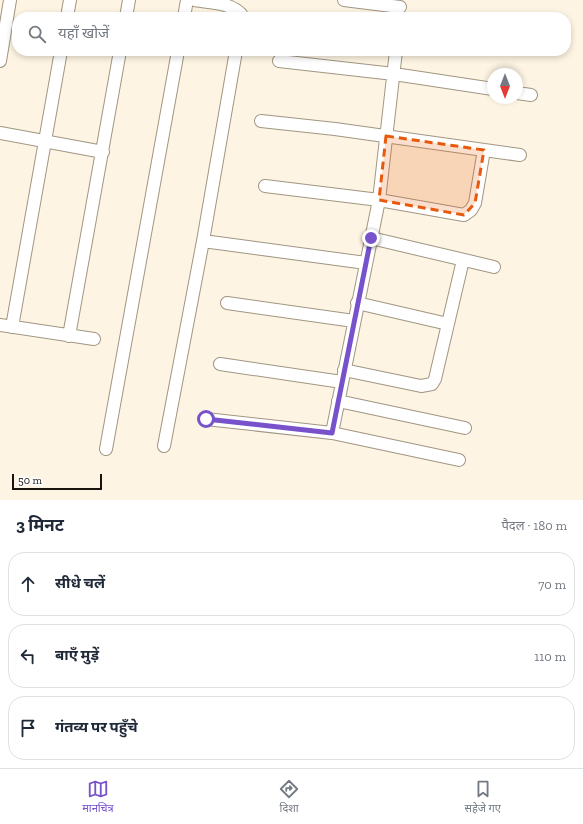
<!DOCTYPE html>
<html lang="hi">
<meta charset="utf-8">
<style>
body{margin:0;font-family:"Zilla Slab","Noto Sans Devanagari",serif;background:#f6f6f7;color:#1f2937}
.compass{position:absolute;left:487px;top:68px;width:36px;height:36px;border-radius:50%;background:#fff;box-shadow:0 2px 6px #0003;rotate:180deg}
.scale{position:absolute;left:12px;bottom:10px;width:90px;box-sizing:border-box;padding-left:4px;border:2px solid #18140d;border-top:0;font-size:11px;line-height:14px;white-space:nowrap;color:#18140d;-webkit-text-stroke:3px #fff;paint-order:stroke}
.stop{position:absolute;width:12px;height:12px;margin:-9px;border:3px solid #7752cb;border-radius:50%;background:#fff}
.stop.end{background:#7752cb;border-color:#fff;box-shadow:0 1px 4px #0008}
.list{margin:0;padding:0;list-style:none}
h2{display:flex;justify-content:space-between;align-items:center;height:52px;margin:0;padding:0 16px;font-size:17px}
h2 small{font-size:13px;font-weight:400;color:#747a83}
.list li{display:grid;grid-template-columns:26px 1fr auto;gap:12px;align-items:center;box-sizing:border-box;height:64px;margin:0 8px 8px;padding:0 8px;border:1px solid #e0e1e3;border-radius:16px}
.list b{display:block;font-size:15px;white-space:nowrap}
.list em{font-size:13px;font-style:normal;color:#747a83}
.icon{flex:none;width:22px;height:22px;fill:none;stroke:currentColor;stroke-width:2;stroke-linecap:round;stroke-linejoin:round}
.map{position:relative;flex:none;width:583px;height:500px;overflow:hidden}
.search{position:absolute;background:#fff;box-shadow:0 2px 6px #0003;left:12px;right:12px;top:12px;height:44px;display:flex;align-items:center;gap:10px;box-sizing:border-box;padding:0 14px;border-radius:16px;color:#747a83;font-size:15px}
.sheet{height:268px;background:#fff}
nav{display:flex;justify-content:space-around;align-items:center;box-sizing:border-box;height:56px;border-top:1px solid #e0e1e3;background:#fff;font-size:11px;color:#747a83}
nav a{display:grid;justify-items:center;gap:2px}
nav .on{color:#7752cb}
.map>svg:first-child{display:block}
</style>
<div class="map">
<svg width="583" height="500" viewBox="0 0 583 500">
<rect width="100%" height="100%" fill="#fdf4e3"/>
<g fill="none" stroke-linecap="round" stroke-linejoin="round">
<!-- minor casing -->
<g stroke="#a19682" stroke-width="14">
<path id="minor" d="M 195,0 C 211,3 229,2 241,14 L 241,17
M 344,0 L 400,7
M 67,17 L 70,0
M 126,17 L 129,0
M 184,17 L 187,0
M 0,61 L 10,0
M 279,61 L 394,74 L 493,89
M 517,93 L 531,95
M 261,121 L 335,129 L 520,155
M 0,133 L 103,152
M 265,186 L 379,200 L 464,215 L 471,210 L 475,203 L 484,150
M 371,238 L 494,267
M 203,241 L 366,263
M 227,303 L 354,321
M 357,303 L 448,324
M 0,325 L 94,339
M 12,327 L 61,51
M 69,336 L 120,51
M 220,364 L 342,382
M 344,370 L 421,386 L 432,384 L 435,379 L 463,260
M 338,401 L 465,428
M 206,419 L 332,433 L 459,460
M 332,433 L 379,200 L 396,51
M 164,446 L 203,241 L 236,51
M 106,449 L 178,51"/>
</g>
<!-- minor -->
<use href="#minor" stroke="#fff" stroke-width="12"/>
</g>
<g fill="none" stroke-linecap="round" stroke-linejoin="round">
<!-- route -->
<path stroke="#7752cb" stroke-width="5" d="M 206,419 L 332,433 L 371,238"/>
</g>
<!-- marked area -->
<path fill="#e8590c" fill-opacity="0.2" stroke="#e8590c" stroke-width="3" stroke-dasharray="8 5" stroke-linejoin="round" d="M 386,136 L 484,150 L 475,203 L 464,215 L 379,200 Z"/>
</svg>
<svg class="compass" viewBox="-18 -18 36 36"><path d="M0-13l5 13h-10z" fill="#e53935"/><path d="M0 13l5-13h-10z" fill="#747a83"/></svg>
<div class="scale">50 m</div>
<div class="stop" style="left:206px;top:419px"></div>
<div class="stop end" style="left:371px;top:238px"></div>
<div class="search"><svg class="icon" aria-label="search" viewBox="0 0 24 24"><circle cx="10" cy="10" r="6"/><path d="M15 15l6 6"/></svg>यहाँ खोजें</div>
</div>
<section class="sheet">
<h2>3 मिनट<small>पैदल · 180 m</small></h2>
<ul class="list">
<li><svg class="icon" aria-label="ahead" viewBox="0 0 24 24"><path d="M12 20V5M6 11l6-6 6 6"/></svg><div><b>सीधे चलें</b></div><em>70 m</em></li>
<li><svg class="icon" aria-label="left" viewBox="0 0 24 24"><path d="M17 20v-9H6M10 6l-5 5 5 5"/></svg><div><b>बाएँ मुड़ें</b></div><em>110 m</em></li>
<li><svg class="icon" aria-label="arrive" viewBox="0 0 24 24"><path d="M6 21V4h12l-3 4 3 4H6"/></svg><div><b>गंतव्य पर पहुँचे</b></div></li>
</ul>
</section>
<nav>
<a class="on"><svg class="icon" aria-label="map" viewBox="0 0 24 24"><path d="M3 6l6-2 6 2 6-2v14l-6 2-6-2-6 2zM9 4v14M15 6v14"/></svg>मानचित्र</a>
<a><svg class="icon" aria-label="directions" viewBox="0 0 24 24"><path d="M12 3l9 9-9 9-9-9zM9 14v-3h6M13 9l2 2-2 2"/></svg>दिशा</a>
<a><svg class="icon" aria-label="saved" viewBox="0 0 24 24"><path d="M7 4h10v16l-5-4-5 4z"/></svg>सहेजे गए</a>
</nav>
